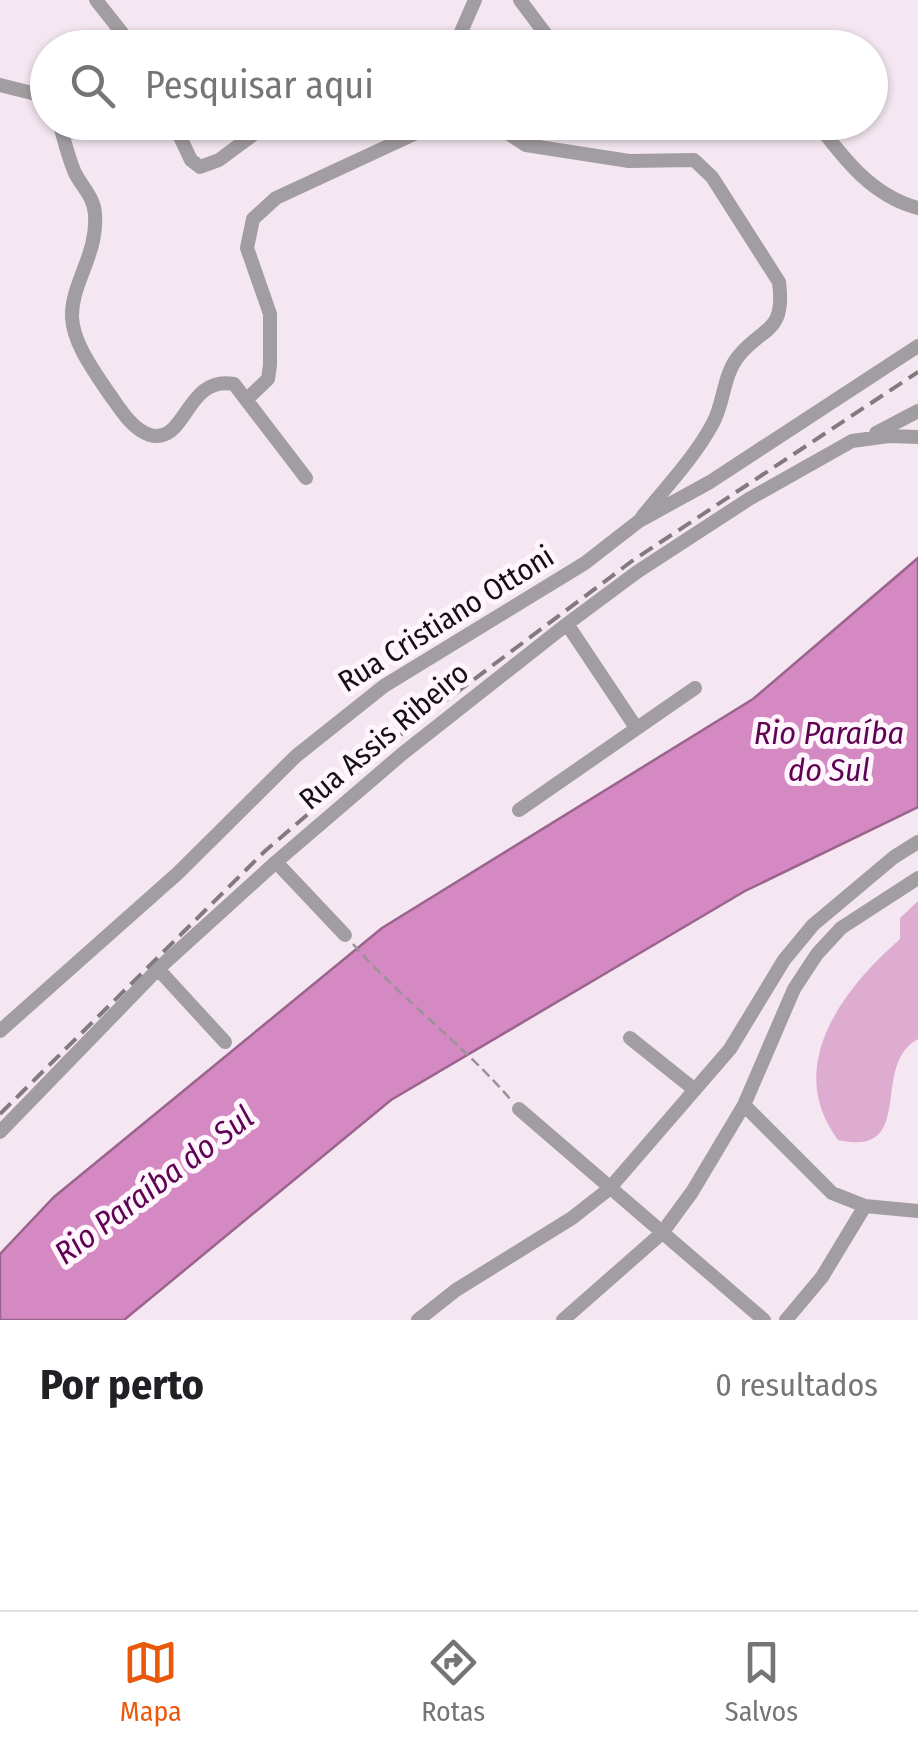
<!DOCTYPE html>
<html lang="pt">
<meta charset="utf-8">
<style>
body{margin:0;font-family:"Fira Sans Condensed",sans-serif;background:#f6f6f6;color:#202124}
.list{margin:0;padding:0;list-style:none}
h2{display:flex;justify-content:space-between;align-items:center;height:130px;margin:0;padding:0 40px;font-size:42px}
h2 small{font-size:32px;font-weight:400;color:#757577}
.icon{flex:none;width:55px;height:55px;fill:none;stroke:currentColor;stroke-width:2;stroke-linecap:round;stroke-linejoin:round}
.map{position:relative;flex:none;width:918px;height:1320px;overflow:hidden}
.search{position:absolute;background:#fff;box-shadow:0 2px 8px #0004;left:30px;right:30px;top:30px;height:110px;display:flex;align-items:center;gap:25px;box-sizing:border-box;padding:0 35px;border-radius:55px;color:#757577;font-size:38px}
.sheet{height:290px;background:#fff}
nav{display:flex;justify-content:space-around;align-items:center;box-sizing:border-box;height:140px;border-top:2px solid #e0e0e0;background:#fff;font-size:28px;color:#757577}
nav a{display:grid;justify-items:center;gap:5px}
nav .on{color:#ea580c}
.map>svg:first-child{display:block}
</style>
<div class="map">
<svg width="918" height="1320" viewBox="0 0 918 1320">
<rect width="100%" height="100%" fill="#f5e7f1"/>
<!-- green -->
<path fill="#deacd1" d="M 918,901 L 918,1039 C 869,1065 918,1158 838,1140 C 783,1066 843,989 900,939 L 900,918 Z"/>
<!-- water -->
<path fill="#d489c2" stroke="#9a648d" stroke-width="2.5" d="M 918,558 L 918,807 L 745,891 L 391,1100 L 124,1320 L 0,1320 L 0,1254 L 54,1197 L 382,928 L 753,699 Z"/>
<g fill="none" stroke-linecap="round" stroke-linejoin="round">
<!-- path -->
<path stroke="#9c9299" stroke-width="2.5" stroke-dasharray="10 5" stroke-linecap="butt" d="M 353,944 C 402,1000 463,1044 511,1100"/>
<!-- minor -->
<path stroke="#a29da1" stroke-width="14" d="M 96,0 L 134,48
M 520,0 L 556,48
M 391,48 L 413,39 L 434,48
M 454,48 L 475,0
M 0,85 L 48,97
M 59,122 C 64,139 68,157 75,173 C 82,187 94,197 95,214 C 98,255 71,283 72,317 C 73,343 94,371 108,392 C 119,407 131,429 150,435 C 187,445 185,375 234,384 L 306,478
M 173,122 L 191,160 L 200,167 L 219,160 L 270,122
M 490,122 L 526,145 L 629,161 L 694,160 L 712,177 L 779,282 C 786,335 761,326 737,358 C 723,377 724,403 713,423 C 695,457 666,487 642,517
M 816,122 C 844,159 872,196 918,208
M 247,399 L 268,379 L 270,365 L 270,314 L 247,248 L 253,219 L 276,198 L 440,122
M 876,433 L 918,411
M 567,624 L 635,726
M 519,810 L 695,688
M 276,862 L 345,935
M 158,969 L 225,1042
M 0,1031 L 178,873 L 296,756 L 384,686 L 585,563 L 639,521 L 710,482 L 918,346
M 630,1038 L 695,1090
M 744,1105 L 832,1193 L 865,1206 L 918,1211
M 519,1109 L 764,1320
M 0,1132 L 158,969 L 276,862 L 402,754 L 567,624 L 637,572 L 749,499 L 852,441 L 889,436 L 918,437
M 418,1320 L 456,1290 L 572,1218 L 609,1189 L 730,1049 L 784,960 L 813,925 L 894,857 L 918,842
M 563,1320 L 662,1233 L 692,1192 L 744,1105 L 794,989 L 817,954 L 841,928 L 918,878
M 786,1320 L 822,1277 L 865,1206"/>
<!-- rail -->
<path stroke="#837a80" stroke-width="4" stroke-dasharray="15 8" stroke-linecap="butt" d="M 0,1114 L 265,851 L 405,731 L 632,561 L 918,372"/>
</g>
<g text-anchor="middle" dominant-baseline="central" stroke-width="10" stroke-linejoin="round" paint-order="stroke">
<!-- street labels -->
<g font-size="30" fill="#130f12" stroke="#fff6fd">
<text transform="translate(446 619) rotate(-32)">Rua Cristiano Ottoni</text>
<text transform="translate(384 736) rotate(-40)">Rua Assis Ribeiro</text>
</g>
<!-- water labels -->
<g font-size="32" font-style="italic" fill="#600253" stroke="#fff6fd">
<text x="829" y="733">Rio Paraíba<tspan x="829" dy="37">do Sul</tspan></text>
<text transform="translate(154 1185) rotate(-37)">Rio Paraíba do Sul</text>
</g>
</g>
</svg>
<div class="search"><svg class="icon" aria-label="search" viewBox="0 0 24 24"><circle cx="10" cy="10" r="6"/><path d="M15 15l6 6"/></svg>Pesquisar aqui</div>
</div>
<section class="sheet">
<h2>Por perto<small>0 resultados</small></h2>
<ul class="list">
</ul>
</section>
<nav>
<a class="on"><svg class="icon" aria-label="map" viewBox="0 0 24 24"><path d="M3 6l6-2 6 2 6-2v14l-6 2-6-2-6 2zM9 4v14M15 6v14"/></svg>Mapa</a>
<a><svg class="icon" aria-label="directions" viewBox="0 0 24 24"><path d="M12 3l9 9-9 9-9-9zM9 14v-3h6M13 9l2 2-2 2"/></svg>Rotas</a>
<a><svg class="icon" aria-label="saved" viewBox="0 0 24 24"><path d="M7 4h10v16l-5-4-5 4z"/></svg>Salvos</a>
</nav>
